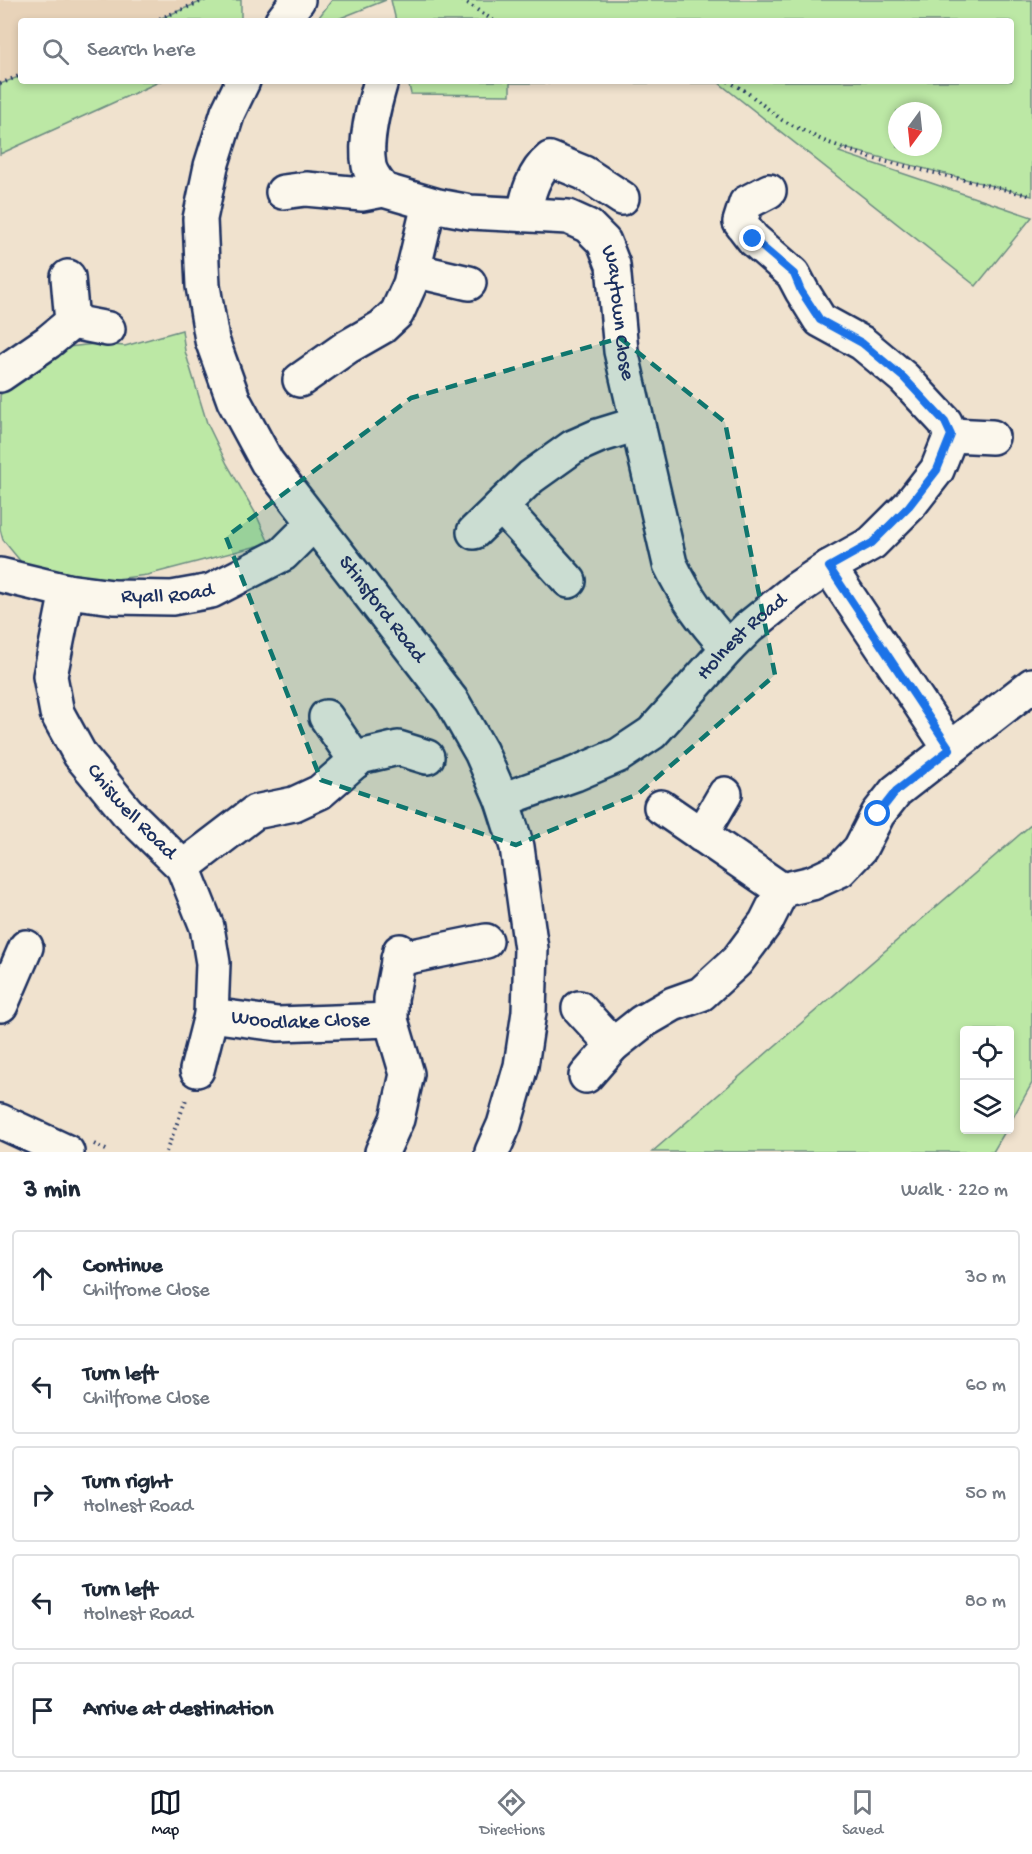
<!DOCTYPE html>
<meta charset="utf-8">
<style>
body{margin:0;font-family:"Gochi Hand",sans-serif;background:#f6f6f7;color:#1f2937}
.controls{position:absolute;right:18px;bottom:18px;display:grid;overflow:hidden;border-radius:6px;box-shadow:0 3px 9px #0003}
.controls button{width:54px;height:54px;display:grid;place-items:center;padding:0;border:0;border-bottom:2px solid #e0e1e3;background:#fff;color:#1f2937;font:30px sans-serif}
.compass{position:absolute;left:888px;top:102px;width:54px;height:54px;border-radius:50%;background:#fff;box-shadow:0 3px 9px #0003;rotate:195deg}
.stop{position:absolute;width:18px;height:18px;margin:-14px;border:4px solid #1a73e8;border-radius:50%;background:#fff}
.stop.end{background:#1a73e8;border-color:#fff;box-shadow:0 2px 6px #0008}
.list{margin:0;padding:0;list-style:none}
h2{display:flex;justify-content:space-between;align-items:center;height:78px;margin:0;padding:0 24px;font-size:26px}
h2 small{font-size:20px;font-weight:400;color:#747a83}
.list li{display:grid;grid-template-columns:39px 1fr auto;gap:18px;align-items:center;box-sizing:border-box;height:96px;margin:0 12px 12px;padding:0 12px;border:2px solid #e0e1e3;border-radius:6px}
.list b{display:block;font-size:22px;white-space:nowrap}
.list p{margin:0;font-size:20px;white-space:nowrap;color:#747a83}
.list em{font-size:20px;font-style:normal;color:#747a83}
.icon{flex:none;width:33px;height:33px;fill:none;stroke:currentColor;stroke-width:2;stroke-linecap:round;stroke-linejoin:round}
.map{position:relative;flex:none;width:1032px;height:1152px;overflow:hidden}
.search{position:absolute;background:#fff;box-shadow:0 3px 9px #0003;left:18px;right:18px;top:18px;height:66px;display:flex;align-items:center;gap:15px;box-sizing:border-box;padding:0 21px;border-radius:6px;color:#747a83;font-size:22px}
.sheet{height:618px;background:#fff}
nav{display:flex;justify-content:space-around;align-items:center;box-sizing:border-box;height:84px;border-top:2px solid #e0e1e3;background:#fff;font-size:16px;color:#747a83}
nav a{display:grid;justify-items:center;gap:3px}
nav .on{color:#111827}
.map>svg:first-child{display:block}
</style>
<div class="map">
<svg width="1032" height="1152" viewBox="0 0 1032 1152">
<rect width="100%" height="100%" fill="#f0e2ce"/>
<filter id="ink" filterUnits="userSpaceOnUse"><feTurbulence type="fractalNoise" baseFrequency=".0167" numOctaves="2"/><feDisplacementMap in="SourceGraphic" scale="12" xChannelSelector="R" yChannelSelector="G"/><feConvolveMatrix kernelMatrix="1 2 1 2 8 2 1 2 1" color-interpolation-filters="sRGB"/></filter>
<g filter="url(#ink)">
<!-- built -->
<path fill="#e8d3b9" d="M 0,0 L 205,0 L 154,21 L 21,21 L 21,76 L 0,84 Z"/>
<!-- green -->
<path fill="#bce8a5" stroke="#6c8c82" stroke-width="1.5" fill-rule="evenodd" d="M 205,0 L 241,0 L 241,21 L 154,21 Z
M 332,0 L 386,0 L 333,21 L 316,21 Z
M 391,0 L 1032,0 L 1032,196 L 844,148 L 839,152 L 1032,217 L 976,286 L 719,83 L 510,83 L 510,95 L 411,94 L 408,81 L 1011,81 L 1011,21 L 396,21 ZM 897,111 L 933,111 L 933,147 L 897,147 Z
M 21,76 L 21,81 L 161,81 L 0,154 L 0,84 Z
M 182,330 L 185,351 L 207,423 L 227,464 L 256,514 L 269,543 L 147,575 L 108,580 L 31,574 L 3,540 L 0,529 L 0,395 L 46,361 L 68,347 L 95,344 L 125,346 Z
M 1032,824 L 1032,1083 L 1010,1123 L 1010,1030 L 964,1030 L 964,1130 L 1006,1130 L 993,1152 L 652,1152 Z"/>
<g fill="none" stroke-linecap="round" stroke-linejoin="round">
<!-- minor casing -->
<g stroke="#1b2f5e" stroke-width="38">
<g id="minor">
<path d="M 282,21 L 298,0"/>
<path id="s1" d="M 243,81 L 228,112 L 211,166 L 200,219 L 203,286 L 212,340 L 234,401 L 267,462 L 452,701 L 481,752 L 502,800 L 517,847 L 531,949 L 529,1012 L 521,1066 L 504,1125 L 492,1152"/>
<path d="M 381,81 C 374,105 364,141 369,166 C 371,175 378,183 383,190"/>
<path id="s2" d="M 283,192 L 306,189 L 362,194 L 383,190 L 438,206 L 470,212 L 568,217 L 588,226 L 604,242 L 613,265 L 621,351 L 670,564 C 687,599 702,619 728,648"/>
<path d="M 524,214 C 528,194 533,173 550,159 L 584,173 L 622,198"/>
<path d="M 413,270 L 469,283"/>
<path d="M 72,322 L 108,329"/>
<path d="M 0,375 L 48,342 L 72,322 L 68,277"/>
<path d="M 300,380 L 347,347 L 382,327 L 397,313 L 410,284 L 429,204"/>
<path d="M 951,435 L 992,437"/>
<path d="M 501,506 L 569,581"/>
<path d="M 474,532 L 531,477 L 573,447 L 598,436 L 637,424"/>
<path d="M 829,567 L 950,749"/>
<path id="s3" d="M 0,575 L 67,591 L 113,597 L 172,598 L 211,591 L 283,554 L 314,523"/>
<path id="s4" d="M 67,591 L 50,676 L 57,713 L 80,755 L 127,812 L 183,867 L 207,927 L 213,963 L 211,1015 L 197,1070"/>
<path d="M 326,717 L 356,761"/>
<path id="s5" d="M 502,800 L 575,774 L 619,755 L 652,733 L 728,648 L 748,628 L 795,590 L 829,567 L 872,543 L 909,506 L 937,470 L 951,435 L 945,422 L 904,378 L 862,343 L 820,320 L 802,291 L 793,274 L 753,239 L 740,222 L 746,203 L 769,191"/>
<path d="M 661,807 L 782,890"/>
<path d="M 701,835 L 725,794"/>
<path d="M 183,867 L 255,812 L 294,804 L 320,792 L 360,757 L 398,748 L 427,757"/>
<path d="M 398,959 L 486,941"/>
<path d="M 1,1005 L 26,947"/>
<path d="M 579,1008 L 613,1045"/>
<path id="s6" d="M 211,1015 L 278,1024 L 391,1020"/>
<path d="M 586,1076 L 613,1045 L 642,1022 L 673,1004 L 701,994 L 737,961 L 766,922 L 782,890 L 812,883 L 840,870 L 860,849 L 878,814 L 896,791 L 1032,685"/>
<path d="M 382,1152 L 397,1119 L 407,1074 L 391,1020 L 391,999 L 400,951"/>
</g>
</g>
<!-- major casing -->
<g stroke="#1b2f5e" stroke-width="38">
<path id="major" d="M 0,1121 L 67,1152"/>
</g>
<!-- path -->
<path stroke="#1b2f5e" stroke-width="4" stroke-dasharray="1.5 4.5" stroke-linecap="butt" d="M 462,0 L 494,21
M 154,21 L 205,0
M 728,81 L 744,90 L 782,120 L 824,141 L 871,158 L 1032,196
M 0,84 L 21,75
M 94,1144 L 110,1152
M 166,1152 L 187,1097"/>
<!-- minor -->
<use href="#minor" stroke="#fbf7ec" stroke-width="33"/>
<!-- major -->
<use href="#major" stroke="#fbf7ec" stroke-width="33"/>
</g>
</g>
<g fill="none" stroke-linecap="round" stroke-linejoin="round" filter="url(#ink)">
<!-- route -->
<path stroke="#1a73e8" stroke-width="8" d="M 753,239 L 794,274 L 801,291 L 820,320 L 862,343 L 904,378 L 945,422 L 951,435 L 937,470 L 909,506 L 872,543 L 829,567 L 950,749 L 896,791 L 878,814"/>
</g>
<!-- marked area -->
<path fill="#0f766e" fill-opacity="0.2" stroke="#0f766e" stroke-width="4.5" stroke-dasharray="12 8" stroke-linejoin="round" d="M 620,338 L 725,422 L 775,675 L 638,794 L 516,845 L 321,780 L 226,537 L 411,398 Z"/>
<g text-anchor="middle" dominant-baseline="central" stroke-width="4.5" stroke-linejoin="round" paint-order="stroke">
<!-- street labels -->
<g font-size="21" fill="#1b2f5e" stroke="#fbf7ec">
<text stroke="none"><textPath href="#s2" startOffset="406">Waytown Close</textPath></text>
<text stroke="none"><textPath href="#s3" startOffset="170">Ryall Road</textPath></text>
<text stroke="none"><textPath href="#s1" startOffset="588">Stinsford Road</textPath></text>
<text stroke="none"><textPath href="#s5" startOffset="297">Holnest Road</textPath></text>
<text stroke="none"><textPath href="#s4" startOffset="249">Chiswell Road</textPath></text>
<text stroke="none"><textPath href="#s6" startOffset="90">Woodlake Close</textPath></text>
</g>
</g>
</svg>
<div class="controls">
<button><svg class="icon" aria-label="locate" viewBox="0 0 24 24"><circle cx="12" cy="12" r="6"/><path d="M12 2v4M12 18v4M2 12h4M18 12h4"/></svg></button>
<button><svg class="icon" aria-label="layers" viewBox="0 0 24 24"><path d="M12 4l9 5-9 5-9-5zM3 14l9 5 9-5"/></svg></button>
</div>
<svg class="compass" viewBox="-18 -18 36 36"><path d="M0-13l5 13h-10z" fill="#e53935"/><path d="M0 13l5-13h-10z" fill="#747a83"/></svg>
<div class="stop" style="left:878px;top:814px"></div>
<div class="stop end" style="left:753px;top:239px"></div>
<div class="search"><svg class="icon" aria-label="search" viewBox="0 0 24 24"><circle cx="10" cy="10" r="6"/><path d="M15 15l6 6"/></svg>Search here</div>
</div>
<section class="sheet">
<h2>3 min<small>Walk · 220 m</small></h2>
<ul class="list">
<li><svg class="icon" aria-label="ahead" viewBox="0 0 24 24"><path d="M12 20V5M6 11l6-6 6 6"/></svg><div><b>Continue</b><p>Chilfrome Close</p></div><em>30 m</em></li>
<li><svg class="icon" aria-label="left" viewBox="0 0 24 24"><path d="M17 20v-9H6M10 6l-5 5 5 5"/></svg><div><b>Turn left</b><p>Chilfrome Close</p></div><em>60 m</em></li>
<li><svg class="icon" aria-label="right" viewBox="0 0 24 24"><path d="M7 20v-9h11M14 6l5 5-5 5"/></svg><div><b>Turn right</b><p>Holnest Road</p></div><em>50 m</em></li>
<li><svg class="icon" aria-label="left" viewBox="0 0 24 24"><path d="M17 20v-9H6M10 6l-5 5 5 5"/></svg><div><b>Turn left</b><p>Holnest Road</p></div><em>80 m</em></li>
<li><svg class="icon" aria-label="arrive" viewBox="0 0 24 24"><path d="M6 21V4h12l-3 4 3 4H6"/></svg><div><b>Arrive at destination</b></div></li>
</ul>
</section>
<nav>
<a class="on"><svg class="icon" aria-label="map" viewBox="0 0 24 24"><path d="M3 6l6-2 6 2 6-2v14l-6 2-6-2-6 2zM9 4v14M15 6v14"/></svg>Map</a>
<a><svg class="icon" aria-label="directions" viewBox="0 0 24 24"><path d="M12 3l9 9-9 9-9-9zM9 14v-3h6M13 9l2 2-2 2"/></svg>Directions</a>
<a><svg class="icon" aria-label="saved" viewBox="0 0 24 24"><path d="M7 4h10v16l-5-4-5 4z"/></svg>Saved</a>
</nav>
